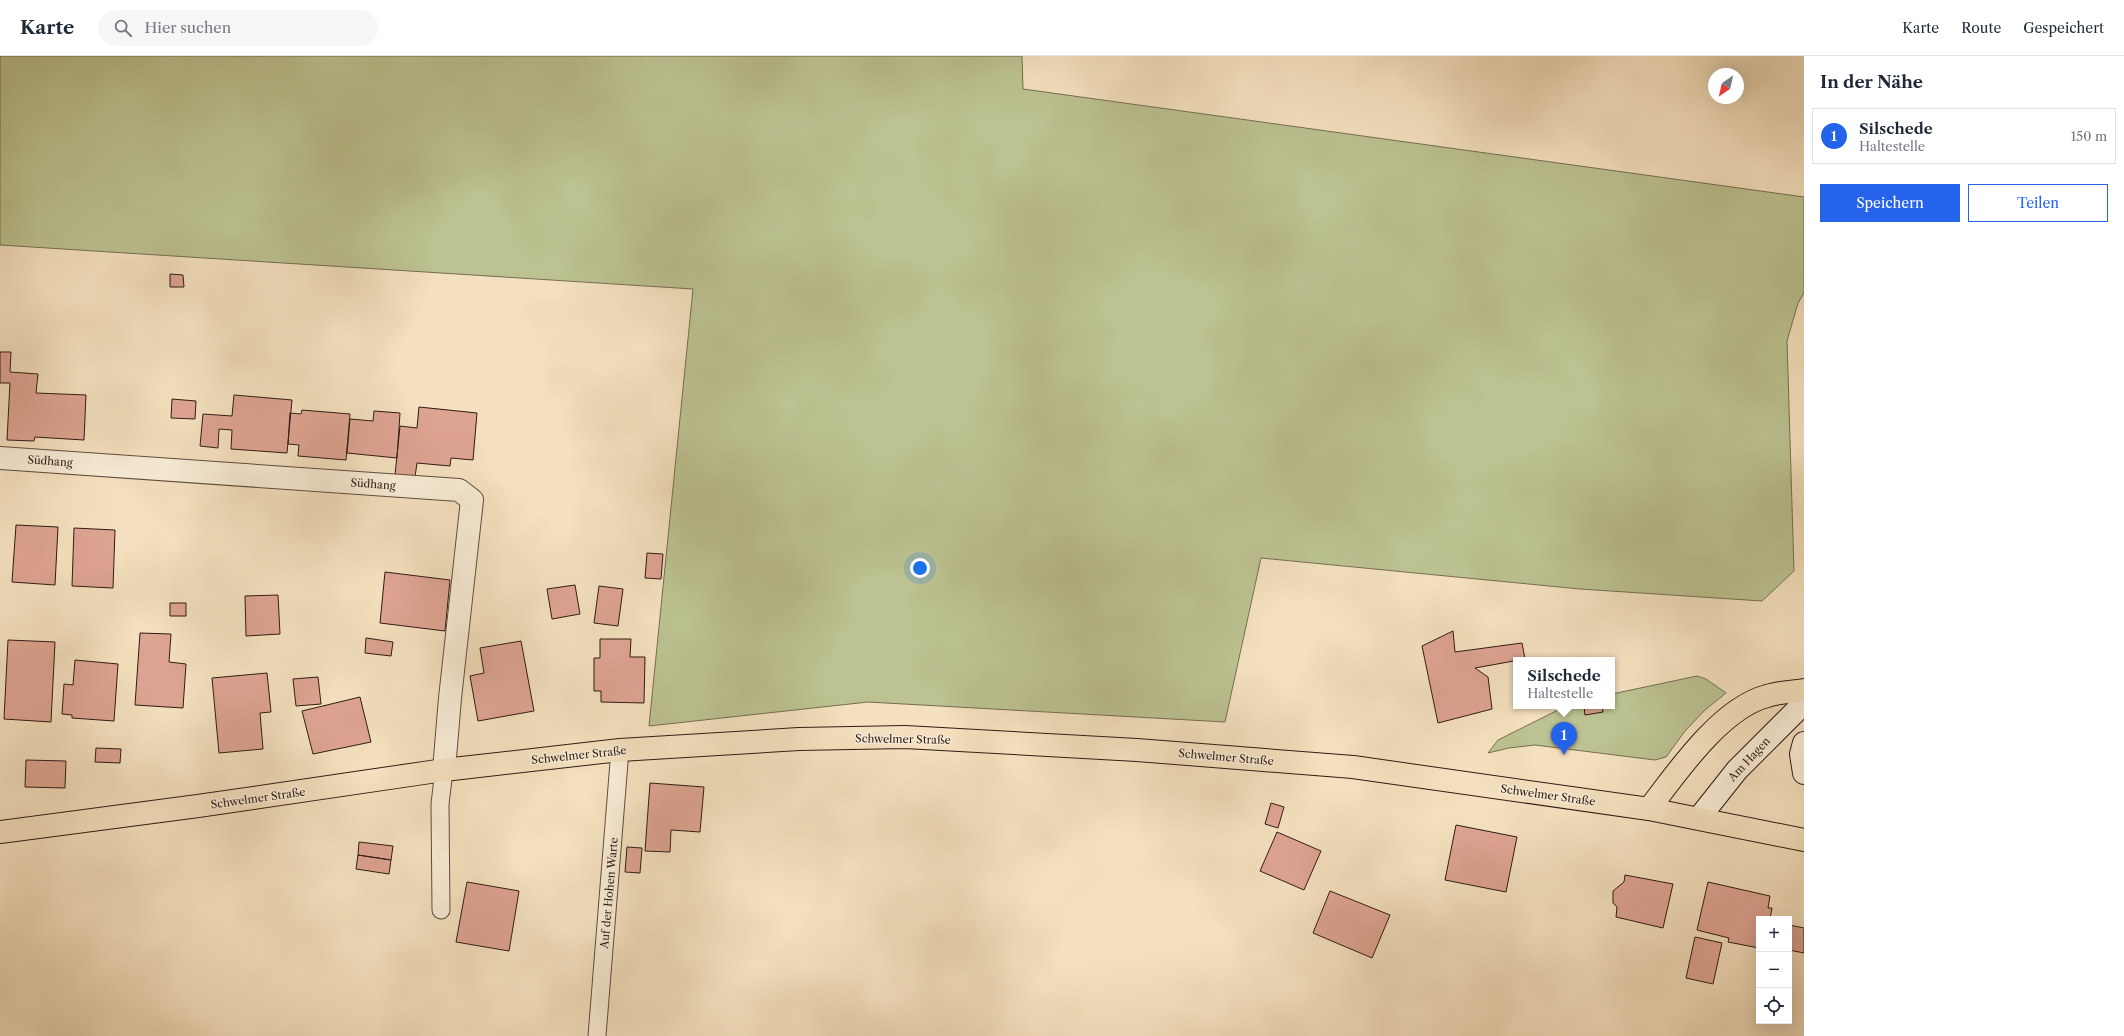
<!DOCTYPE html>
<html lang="de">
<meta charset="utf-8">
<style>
body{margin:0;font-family:"Libre Caslon Text",serif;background:#f6f6f7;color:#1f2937}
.controls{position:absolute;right:12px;bottom:12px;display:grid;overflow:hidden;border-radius:0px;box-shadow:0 4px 16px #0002}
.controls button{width:36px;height:36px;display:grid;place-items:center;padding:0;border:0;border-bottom:1px solid #e0e1e3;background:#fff;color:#1f2937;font:20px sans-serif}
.compass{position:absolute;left:1708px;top:12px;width:36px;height:36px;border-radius:50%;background:#fff;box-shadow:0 4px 16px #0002;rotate:214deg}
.you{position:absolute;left:920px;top:512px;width:14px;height:14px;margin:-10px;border:3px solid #fff;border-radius:50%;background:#1a73e8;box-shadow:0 0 0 6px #1a73e833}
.badge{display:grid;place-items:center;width:26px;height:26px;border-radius:50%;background:#2563eb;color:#fff;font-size:13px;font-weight:700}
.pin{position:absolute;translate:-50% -33px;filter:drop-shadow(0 1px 2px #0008)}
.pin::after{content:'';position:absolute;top:21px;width:14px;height:12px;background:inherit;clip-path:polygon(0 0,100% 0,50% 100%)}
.popup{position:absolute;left:1513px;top:601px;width:102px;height:52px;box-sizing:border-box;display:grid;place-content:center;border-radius:0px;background:#fff;filter:drop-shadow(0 1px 3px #0005);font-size:13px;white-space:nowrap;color:#747a83}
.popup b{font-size:15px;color:#1f2937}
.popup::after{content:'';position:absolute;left:50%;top:100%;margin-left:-8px;border:8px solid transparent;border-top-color:#fff}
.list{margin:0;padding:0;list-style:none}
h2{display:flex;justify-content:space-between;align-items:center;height:52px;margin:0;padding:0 16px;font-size:17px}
h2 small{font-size:13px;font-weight:400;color:#747a83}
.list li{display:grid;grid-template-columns:26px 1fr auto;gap:12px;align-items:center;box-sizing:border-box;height:56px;margin:0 8px 8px;padding:0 8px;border:1px solid #e0e1e3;border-radius:0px}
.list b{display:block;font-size:15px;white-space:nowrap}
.list p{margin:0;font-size:13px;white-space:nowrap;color:#747a83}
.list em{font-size:13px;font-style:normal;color:#747a83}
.actions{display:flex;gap:8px;padding:12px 16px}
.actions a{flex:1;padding:9px 0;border:1px solid #2563eb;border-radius:0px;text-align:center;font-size:14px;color:#2563eb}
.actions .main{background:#2563eb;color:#fff}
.icon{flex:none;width:22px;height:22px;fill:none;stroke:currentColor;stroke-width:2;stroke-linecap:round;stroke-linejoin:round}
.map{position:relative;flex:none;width:1804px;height:980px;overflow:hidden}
header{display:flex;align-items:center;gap:24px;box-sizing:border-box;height:56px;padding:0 20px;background:#fff;border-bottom:1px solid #e0e1e3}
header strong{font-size:19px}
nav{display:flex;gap:22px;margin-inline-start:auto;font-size:14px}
.search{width:280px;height:36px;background:#f6f6f7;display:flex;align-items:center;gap:10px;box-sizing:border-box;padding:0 14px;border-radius:22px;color:#747a83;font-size:15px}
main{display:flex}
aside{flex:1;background:#fff}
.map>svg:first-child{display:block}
</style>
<header>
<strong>Karte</strong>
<div class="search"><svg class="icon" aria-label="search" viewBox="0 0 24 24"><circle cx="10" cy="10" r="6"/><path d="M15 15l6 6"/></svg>Hier suchen</div>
<nav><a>Karte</a><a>Route</a><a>Gespeichert</a></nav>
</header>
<main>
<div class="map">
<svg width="1804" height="980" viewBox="0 0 1804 980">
<rect width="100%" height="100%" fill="#f4e0be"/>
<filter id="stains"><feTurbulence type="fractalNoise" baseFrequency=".005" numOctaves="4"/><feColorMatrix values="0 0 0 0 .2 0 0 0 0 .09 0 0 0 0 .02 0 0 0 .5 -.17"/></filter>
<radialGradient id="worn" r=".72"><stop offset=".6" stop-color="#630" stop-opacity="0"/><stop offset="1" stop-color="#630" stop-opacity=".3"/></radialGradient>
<!-- green -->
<path fill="#bcc291" stroke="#766e52" d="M 0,0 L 1022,0 L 1023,33 L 1804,141 L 1804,237 L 1798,247 L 1787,285 L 1794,515 L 1762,545 L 1580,533 L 1261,502 L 1225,666 L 868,646 L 649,670 L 693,233 L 0,189 Z
M 1697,620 L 1706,623 L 1726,637 L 1705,654 L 1685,675 L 1666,701 L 1655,704 L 1535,689 L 1509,692 L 1488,697 L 1498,684 L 1566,650 L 1612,650 L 1612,638 Z"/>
<!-- building -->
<path fill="#dea492" stroke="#2f1b14" d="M 170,218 L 183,219 L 184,231 L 170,231 Z
M 0,296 L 11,296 L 10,316 L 38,318 L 36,337 L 86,339 L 84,384 L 35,381 L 34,385 L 7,384 L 10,327 L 0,327 Z
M 234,339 L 292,344 L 287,397 L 231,393 L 232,374 L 219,373 L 218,392 L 200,390 L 203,358 L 232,360 Z
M 172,343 L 196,345 L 195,363 L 171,362 Z
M 419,351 L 477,357 L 473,404 L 451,402 L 450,410 L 417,407 L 415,421 L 395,419 L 400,370 L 417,372 Z
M 302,354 L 350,358 L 346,404 L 298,400 L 299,389 L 288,388 L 290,357 L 301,358 Z
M 374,355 L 400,357 L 397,402 L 347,397 L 350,363 L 373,365 Z
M 16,469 L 58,471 L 55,529 L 12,526 Z
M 74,472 L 115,474 L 113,532 L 72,530 Z
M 647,497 L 663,498 L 661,523 L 645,522 Z
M 385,516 L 450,524 L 445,575 L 380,567 Z
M 575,529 L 580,558 L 552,563 L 547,533 Z
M 599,530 L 623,533 L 618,570 L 594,567 Z
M 278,539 L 280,578 L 246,580 L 245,540 Z
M 170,547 L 186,547 L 186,560 L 170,560 Z
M 1453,575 L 1455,596 L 1522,587 L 1525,603 L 1475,612 L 1488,621 L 1492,653 L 1438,667 L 1422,590 Z
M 140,577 L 171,578 L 169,606 L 186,608 L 183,652 L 135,649 Z
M 366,582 L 393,586 L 391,600 L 365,597 Z
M 600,583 L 631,583 L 630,601 L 645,601 L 644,647 L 601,646 L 601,635 L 594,635 L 594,602 L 600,602 Z
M 8,584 L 55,586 L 51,666 L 4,663 Z
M 521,585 L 534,655 L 478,665 L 470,620 L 484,617 L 480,592 Z
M 75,604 L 118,608 L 114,665 L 72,662 L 72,659 L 62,658 L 64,628 L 73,629 Z
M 267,617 L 271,656 L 260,657 L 263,693 L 219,697 L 212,622 Z
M 318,621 L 321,648 L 296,650 L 293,623 Z
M 360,641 L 371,686 L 313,698 L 302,655 Z
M 1584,650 L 1602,650 L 1603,656 L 1585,659 Z
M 96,692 L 121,693 L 120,707 L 95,706 Z
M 26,704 L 66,705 L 65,732 L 25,731 Z
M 650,727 L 704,731 L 700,776 L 671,774 L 670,796 L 645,795 Z
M 1271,747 L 1284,751 L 1278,772 L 1265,768 Z
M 1456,769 L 1517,781 L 1506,836 L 1445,824 Z
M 1277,776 L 1321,795 L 1304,834 L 1260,815 Z
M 359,786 L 393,790 L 391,804 L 358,799 Z
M 627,791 L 642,792 L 640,817 L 625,816 Z
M 358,799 L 391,804 L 389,818 L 356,813 Z
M 1625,819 L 1673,828 L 1663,872 L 1616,861 L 1617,851 L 1613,847 L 1613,835 L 1624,826 Z
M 467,826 L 519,835 L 509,895 L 456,886 Z
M 1708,826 L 1770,840 L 1768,852 L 1772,852 L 1770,863 L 1759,863 L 1759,892 L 1728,886 L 1729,882 L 1697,874 Z
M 1330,835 L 1390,859 L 1372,902 L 1313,877 Z
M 1789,869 L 1804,872 L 1804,897 L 1789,894 Z
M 1695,881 L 1722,887 L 1713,928 L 1686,922 Z"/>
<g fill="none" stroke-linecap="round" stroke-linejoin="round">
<!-- lane casing -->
<g stroke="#604c3e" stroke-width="19">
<path id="lane" d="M 441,854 L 440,748 L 444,714
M 597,980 L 620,694"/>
</g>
<!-- street casing -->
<g stroke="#604c3e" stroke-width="24">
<path id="street" d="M 0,402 L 459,434 L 472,444 L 450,642 L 444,714"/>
</g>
<!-- secondary casing -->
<g stroke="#2f1b14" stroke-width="24">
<path id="secondary" d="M 1804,687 L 1801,698 L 1804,717
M 1699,762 L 1737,714 L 1804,647"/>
</g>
<!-- primary casing -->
<g stroke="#2f1b14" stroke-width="24">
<path id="primary" d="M 1649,753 C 1677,716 1721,652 1767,640 C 1779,636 1792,636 1804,634
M 0,776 L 198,750 L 444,714 L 620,694 L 799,683 L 905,681 L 1137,694 L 1353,711 L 1649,753 L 1804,784"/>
</g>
<!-- lane -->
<use href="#lane" stroke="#f8ebd5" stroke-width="17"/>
<!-- street -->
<use href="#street" stroke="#f8ebd5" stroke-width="22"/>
<!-- secondary -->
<use href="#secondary" stroke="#f8ebd5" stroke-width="22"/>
<!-- primary -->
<use href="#primary" stroke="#f4e0be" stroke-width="22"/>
</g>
<g text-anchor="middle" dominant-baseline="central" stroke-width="3" stroke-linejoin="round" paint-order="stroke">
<!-- street labels -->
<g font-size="11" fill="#2f1b14" stroke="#f8ebd5">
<text transform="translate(50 405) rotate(4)">Südhang</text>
<text transform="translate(373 428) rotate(4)">Südhang</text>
<text transform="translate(903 683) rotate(1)">Schwelmer Straße</text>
<text transform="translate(579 699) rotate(-6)">Schwelmer Straße</text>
<text transform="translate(1226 701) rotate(5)">Schwelmer Straße</text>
<text transform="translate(1749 703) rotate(-47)">Am Hagen</text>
<text transform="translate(1548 739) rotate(8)">Schwelmer Straße</text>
<text transform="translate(258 742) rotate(-8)">Schwelmer Straße</text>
<text transform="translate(609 837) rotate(-85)">Auf der Hohen Warte</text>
</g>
</g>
<rect width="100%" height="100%" filter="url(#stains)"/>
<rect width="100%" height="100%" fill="url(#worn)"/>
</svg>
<div class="controls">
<button>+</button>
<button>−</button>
<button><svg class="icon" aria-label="locate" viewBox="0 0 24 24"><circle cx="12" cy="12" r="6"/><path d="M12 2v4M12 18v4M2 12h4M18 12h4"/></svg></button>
</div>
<svg class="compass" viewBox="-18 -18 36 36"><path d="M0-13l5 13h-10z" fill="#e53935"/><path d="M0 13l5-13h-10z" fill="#747a83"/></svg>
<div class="you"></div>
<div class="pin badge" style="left:1564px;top:699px">1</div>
<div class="popup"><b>Silschede</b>Haltestelle</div>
</div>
<aside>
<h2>In der Nähe<small></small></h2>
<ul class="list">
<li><span class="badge">1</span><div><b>Silschede</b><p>Haltestelle</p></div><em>150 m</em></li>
</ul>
<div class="actions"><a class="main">Speichern</a><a>Teilen</a></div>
</aside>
</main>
